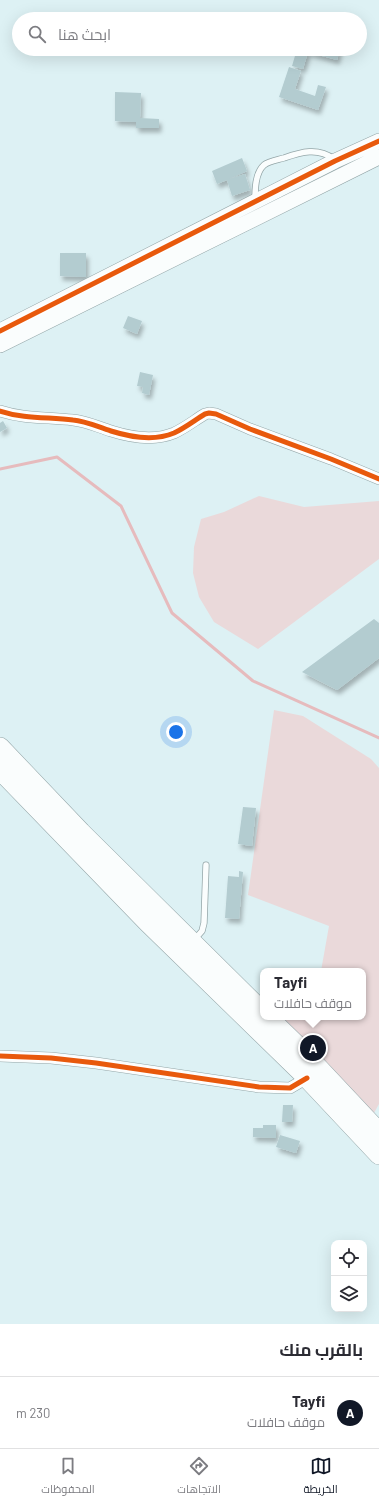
<!DOCTYPE html>
<html lang="ar">
<meta charset="utf-8">
<style>
body{margin:0;font-family:Barlow,Cairo,sans-serif;background:#f2f2f3;color:#2b2b33;direction:rtl}
.controls{position:absolute;right:12px;bottom:12px;display:grid;overflow:hidden;border-radius:8px;box-shadow:0 4px 16px #0002}
.controls button{width:36px;height:36px;display:grid;place-items:center;padding:0;border:0;border-bottom:1px solid #e1e1e2;background:#fff;color:#2b2b33;font:20px sans-serif}
.you{position:absolute;left:176px;top:732px;width:14px;height:14px;margin:-10px;border:3px solid #fff;border-radius:50%;background:#1a73e8;box-shadow:0 0 0 6px #1a73e833}
.badge{display:grid;place-items:center;width:26px;height:26px;border-radius:50%;background:#111827;color:#fff;font-size:13px;font-weight:700}
.pin{position:absolute;translate:-50% -50%;border:2px solid #fff;box-shadow:0 1px 4px #0006}
.popup{position:absolute;left:260px;top:968px;width:106px;height:52px;box-sizing:border-box;display:grid;place-content:center;border-radius:8px;background:#fff;filter:drop-shadow(0 1px 3px #0005);font-size:13px;white-space:nowrap;color:#7c7c81}
.popup b{font-size:15px;color:#2b2b33}
.popup::after{content:'';position:absolute;left:50%;top:100%;margin-left:-8px;border:8px solid transparent;border-top-color:#fff}
.list{margin:0;padding:0;list-style:none}
h2{display:flex;justify-content:space-between;align-items:center;height:52px;margin:0;padding:0 16px;font-size:17px}
h2 small{font-size:13px;font-weight:400;color:#7c7c81}
.list li{display:grid;grid-template-columns:26px 1fr auto;gap:12px;align-items:center;box-sizing:border-box;height:72px;padding:0 16px;border-top:1px solid #e1e1e2}
.list b{display:block;font-size:15px;white-space:nowrap}
.list p{margin:0;font-size:13px;white-space:nowrap;color:#7c7c81}
.list em{font-size:13px;font-style:normal;color:#7c7c81}
.icon{flex:none;width:22px;height:22px;fill:none;stroke:currentColor;stroke-width:2;stroke-linecap:round;stroke-linejoin:round}
.map{position:relative;flex:none;width:379px;height:1324px;overflow:hidden;direction:ltr}
.search{position:absolute;background:#fff;box-shadow:0 4px 16px #0002;left:12px;right:12px;top:12px;height:44px;display:flex;align-items:center;gap:10px;box-sizing:border-box;padding:0 14px;border-radius:22px;color:#7c7c81;font-size:15px}
.sheet{height:124px;background:#fff}
nav{display:flex;justify-content:space-around;align-items:center;box-sizing:border-box;height:56px;border-top:1px solid #e1e1e2;background:#fff;font-size:11px;color:#7c7c81}
nav a{display:grid;justify-items:center;gap:2px}
nav .on{color:#111827}
.map>svg:first-child{display:block}
</style>
<div class="map">
<svg width="379" height="1324" viewBox="0 0 379 1324">
<defs>
<filter id="shadow"><feDropShadow dx="2.5" dy="4.5" stdDeviation="2" flood-color="#0004"/></filter>
</defs>
<rect width="100%" height="100%" fill="#ddf1f4"/>
<!-- green -->
<path fill="#ead9da" d="M 259,496 L 304,507 L 379,501 L 379,559 L 258,649 L 214,622 L 199,597 L 193,573 L 194,547 L 201,519 L 224,512 Z
M 274,710 L 303,716 L 371,759 L 379,768 L 379,1104 L 374,1113 L 280,1017 L 363,1017 L 363,971 L 321,971 L 329,926 L 248,895 Z"/>
<g fill="none" stroke-linecap="round" stroke-linejoin="round">
<!-- stream -->
<path stroke="#e6bbbd" stroke-width="3" d="M 0,469 L 57,457 L 121,506 L 172,613 L 253,681 L 379,738"/>
</g>
<!-- building -->
<path fill="#b3ccd0" filter="url(#shadow)" d="M 297,49 L 340,49 L 337,60 L 308,52 L 303,69 L 292,66 Z
M 289,67 L 301,71 L 295,89 L 315,96 L 318,85 L 326,87 L 318,110 L 279,97 Z
M 115,92 L 141,93 L 140,118 L 159,119 L 159,128 L 136,128 L 136,122 L 115,121 Z
M 242,158 L 247,171 L 229,179 L 245,174 L 250,190 L 232,196 L 227,180 L 217,184 L 212,171 Z
M 60,253 L 86,253 L 86,277 L 60,276 Z
M 128,316 L 142,321 L 137,334 L 123,328 Z
M 140,372 L 153,375 L 149,395 L 142,393 L 143,387 L 137,386 Z
M 3,421 L 7,428 L 0,432 L 0,423 Z
M 374,619 L 379,623 L 379,658 L 337,690 L 302,672 Z
M 243,807 L 256,808 L 252,846 L 238,844 Z
M 239,871 L 243,872 L 239,919 L 225,918 L 228,876 L 239,877 Z
M 283,1105 L 293,1105 L 292,1122 L 282,1122 Z
M 263,1125 L 276,1125 L 276,1138 L 253,1137 L 253,1128 L 263,1128 Z
M 280,1135 L 300,1141 L 296,1153 L 276,1147 Z"/>
<g fill="none" stroke-linecap="round" stroke-linejoin="round">
<!-- lane casing -->
<g stroke="#94a6a8" stroke-width="7">
<path id="lane" d="M 255,201 C 255,190 255,173 264,165 C 269,161 277,160 284,158 C 301,152 318,147 334,159
M 194,940 L 202,931 L 204,923 L 206,865"/>
</g>
<!-- street casing -->
<g stroke="#94a6a8" stroke-width="12">
<path id="street" d="M 0,411 C 24,419 48,417 73,420 C 86,421 98,427 111,431 C 130,437 155,441 174,433 C 185,428 195,420 205,414 L 209,413 L 216,414 L 250,429 L 331,459 L 379,479
M 0,1056 L 51,1058 L 96,1063 L 259,1087 L 290,1088 L 307,1078"/>
</g>
<!-- secondary casing -->
<g stroke="#94a6a8" stroke-width="16">
<path id="secondary" d="M 0,331 L 335,161 L 379,141
M 0,345 L 379,157"/>
</g>
<!-- highway casing -->
<g stroke="#94a6a8" stroke-width="20">
<path id="highway" d="M 0,747 L 81,832 L 263,1012
M 0,770 L 147,922 L 302,1073 L 379,1155
M 268,1017 L 300,1048 L 379,1132"/>
</g>
<!-- lane -->
<use href="#lane" stroke="#fafdfd" stroke-width="5.5"/>
<!-- street -->
<use href="#street" stroke="#fafdfd" stroke-width="11"/>
<!-- secondary -->
<use href="#secondary" stroke="#fafdfd" stroke-width="15"/>
<!-- highway -->
<use href="#highway" stroke="#fafdfd" stroke-width="19"/>
<!-- cycleway casing -->
<g stroke="#fefefe" stroke-width="8">
<path id="cycleway" d="M 0,331 L 335,161 L 379,141
M 0,411 C 24,419 48,417 73,420 C 86,421 98,427 111,431 C 130,437 155,441 174,433 C 185,428 195,420 205,414 L 209,413 L 216,414 L 250,429 L 331,459 L 379,479
M 0,1056 L 51,1058 L 96,1063 L 259,1087 L 290,1088 L 307,1078"/>
</g>
<!-- cycleway -->
<use href="#cycleway" stroke="#e8590c" stroke-width="5"/>
</g>
</svg>
<div class="controls">
<button><svg class="icon" aria-label="locate" viewBox="0 0 24 24"><circle cx="12" cy="12" r="6"/><path d="M12 2v4M12 18v4M2 12h4M18 12h4"/></svg></button>
<button><svg class="icon" aria-label="layers" viewBox="0 0 24 24"><path d="M12 4l9 5-9 5-9-5zM3 14l9 5 9-5"/></svg></button>
</div>
<div class="you"></div>
<div class="pin badge" style="left:313px;top:1048px">A</div>
<div class="popup"><b>Tayfi</b>موقف حافلات</div>
<div class="search"><svg class="icon" aria-label="search" viewBox="0 0 24 24"><circle cx="10" cy="10" r="6"/><path d="M15 15l6 6"/></svg>ابحث هنا</div>
</div>
<section class="sheet">
<h2>بالقرب منك<small></small></h2>
<ul class="list">
<li><span class="badge">A</span><div><b>Tayfi</b><p>موقف حافلات</p></div><em>230 m</em></li>
</ul>
</section>
<nav>
<a class="on"><svg class="icon" aria-label="map" viewBox="0 0 24 24"><path d="M3 6l6-2 6 2 6-2v14l-6 2-6-2-6 2zM9 4v14M15 6v14"/></svg>الخريطة</a>
<a><svg class="icon" aria-label="directions" viewBox="0 0 24 24"><path d="M12 3l9 9-9 9-9-9zM9 14v-3h6M13 9l2 2-2 2"/></svg>الاتجاهات</a>
<a><svg class="icon" aria-label="saved" viewBox="0 0 24 24"><path d="M7 4h10v16l-5-4-5 4z"/></svg>المحفوظات</a>
</nav>
